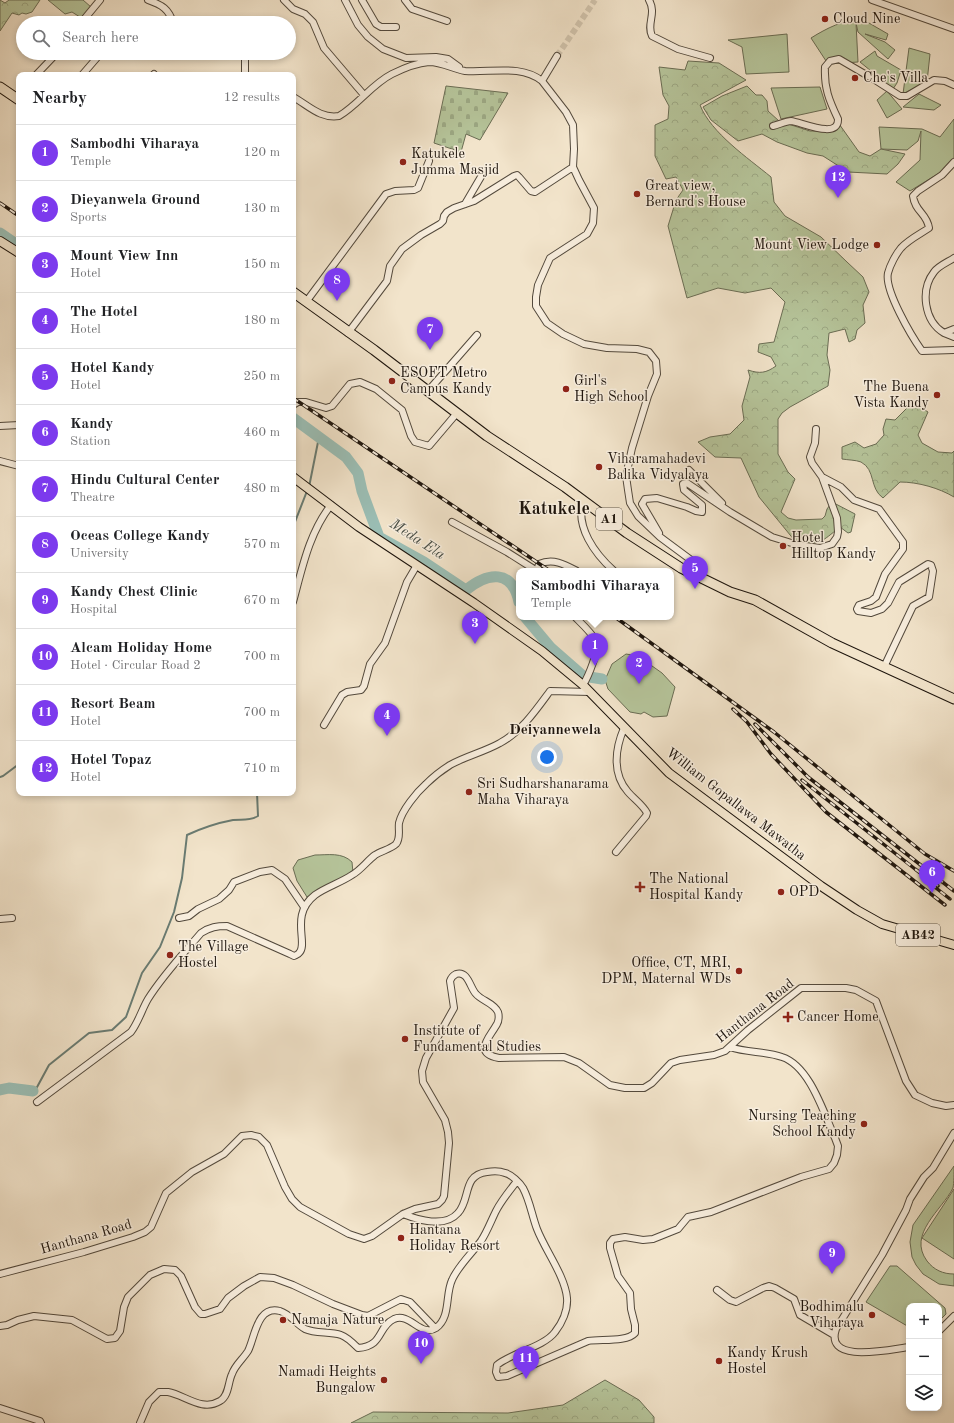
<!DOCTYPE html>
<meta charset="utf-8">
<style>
body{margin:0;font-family:"Old Standard TT",serif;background:#f6f6f6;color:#202124}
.controls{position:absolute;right:12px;bottom:12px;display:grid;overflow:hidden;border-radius:8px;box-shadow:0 2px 6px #0003}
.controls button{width:36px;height:36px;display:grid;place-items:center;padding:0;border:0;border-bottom:1px solid #e0e0e0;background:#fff;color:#202124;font:20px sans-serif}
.you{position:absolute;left:547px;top:757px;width:14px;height:14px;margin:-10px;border:3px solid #fff;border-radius:50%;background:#1a73e8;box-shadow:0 0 0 6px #1a73e833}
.badge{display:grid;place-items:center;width:26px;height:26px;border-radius:50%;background:#7c3aed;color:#fff;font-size:13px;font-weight:700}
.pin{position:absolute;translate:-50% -33px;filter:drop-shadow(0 1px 2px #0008)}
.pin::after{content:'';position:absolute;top:21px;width:14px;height:12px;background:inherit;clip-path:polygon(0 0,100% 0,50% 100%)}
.popup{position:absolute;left:516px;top:568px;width:158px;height:52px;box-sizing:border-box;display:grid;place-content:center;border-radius:8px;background:#fff;filter:drop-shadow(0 1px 3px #0005);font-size:13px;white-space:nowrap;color:#757577}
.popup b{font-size:15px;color:#202124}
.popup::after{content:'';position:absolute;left:50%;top:100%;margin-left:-8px;border:8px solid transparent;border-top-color:#fff}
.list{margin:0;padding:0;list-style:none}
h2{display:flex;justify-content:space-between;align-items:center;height:52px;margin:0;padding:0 16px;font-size:17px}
h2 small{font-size:13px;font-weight:400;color:#757577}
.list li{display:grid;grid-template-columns:26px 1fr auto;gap:12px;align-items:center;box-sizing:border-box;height:56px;padding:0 16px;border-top:1px solid #e0e0e0}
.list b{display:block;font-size:15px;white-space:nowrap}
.list p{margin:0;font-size:13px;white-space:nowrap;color:#757577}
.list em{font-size:13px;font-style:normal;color:#757577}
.icon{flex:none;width:22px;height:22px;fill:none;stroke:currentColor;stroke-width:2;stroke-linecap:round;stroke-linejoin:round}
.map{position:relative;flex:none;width:954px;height:1423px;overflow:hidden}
.search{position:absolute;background:#fff;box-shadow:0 2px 6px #0003;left:16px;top:16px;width:280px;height:44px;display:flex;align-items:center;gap:10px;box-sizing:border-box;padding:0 14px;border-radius:22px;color:#757577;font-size:15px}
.panel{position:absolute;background:#fff;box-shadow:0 2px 6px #0003;left:16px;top:72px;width:280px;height:724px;border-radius:8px}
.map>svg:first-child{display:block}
</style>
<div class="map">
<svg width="954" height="1423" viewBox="0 0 954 1423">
<defs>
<pattern id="forest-crowns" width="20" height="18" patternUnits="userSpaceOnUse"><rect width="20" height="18" fill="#b6c59b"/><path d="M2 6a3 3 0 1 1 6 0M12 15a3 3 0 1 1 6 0" fill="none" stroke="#9ca884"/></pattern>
<pattern id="cemetery-stones" width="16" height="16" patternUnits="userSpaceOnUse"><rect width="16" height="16" fill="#b6c59b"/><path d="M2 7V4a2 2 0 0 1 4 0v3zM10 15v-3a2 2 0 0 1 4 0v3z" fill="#9ca884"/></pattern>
</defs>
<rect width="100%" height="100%" fill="#f2e4cb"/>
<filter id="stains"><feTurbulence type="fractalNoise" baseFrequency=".005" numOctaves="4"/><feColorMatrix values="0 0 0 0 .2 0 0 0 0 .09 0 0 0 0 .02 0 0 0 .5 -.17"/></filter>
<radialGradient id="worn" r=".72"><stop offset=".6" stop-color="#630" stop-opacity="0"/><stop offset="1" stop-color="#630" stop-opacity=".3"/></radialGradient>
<!-- grass -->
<path fill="#b6c59b" stroke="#6a6d54" d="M 48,0 L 83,0 L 91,7 L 83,19 L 72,12 L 65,14 Z
M 862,19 L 888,34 L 886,40 L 865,34 L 885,42 L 895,50 L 888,59 L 858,32 L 856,23 L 858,62 L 828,64 L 811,38 C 827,28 843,20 862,19 Z
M 787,34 L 789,72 L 746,74 L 742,47 L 728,40 Z
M 909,48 L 930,54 L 927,82 L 903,94 Z
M 875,51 L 877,56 L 901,70 L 897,83 L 893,89 L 860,62 Z
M 820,87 L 827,109 L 781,119 L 771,88 Z
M 887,91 L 902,109 L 887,118 L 877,100 Z
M 919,94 L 941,105 L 934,110 L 903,107 Z
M 954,119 L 954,158 L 949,167 L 910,191 L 896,182 L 920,160 L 921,131 L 918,141 L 907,150 L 881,149 L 879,127 L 922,129 L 940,137 Z
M 626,654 L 638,656 L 662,673 L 675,687 L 667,716 L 653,717 L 644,712 L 641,714 L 630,712 L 608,689 L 605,680 L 612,664 Z
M 315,855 C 328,855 342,852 352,862 L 353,873 L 311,896 L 307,897 L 297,881 L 293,868 L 298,860 Z
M 954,1166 C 954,1173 954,1183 953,1188 C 942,1210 907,1234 927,1261 C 934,1270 943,1274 954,1274 L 954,1286 L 939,1284 L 923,1274 L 916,1265 L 912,1257 L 910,1242 L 913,1225 Z
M 954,1189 L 954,1259 L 922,1238 Z
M 890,1266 L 897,1266 L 945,1308 L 946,1314 L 939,1321 L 939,1306 L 909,1306 L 909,1327 L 866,1302 Z"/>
<!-- forest -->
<path fill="url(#forest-crowns)" stroke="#6a6d54" d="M 0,0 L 5,3 L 9,0 L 40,0 L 32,12 L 26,14 L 22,13 L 19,15 L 12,13 L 0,31 Z
M 688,61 L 719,63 L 746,80 L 700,105 C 711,133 748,158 771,177 L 774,202 L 785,216 L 821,237 L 847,262 L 863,277 L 869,292 L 863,305 L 865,323 L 857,330 L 855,339 L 849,342 L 845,329 L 829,333 L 827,355 L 830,370 L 828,386 L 790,407 L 782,413 L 778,419 L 778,454 L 788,472 L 795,479 L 781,512 L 788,518 L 796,520 L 822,519 L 825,516 L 827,509 L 832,502 L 855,514 L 851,532 L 848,533 L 840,527 C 821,542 820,546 795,541 L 759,497 L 741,458 L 715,457 L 698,442 L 710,437 L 730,434 L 744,420 L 742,406 L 750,377 L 748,370 C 760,374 766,373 776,366 L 771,357 L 758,352 L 759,344 L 774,342 L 785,302 L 771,288 L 745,293 L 718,288 L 687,298 L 668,226 L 676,200 L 683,190 L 676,177 L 666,179 L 655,156 L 655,125 L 668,119 L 669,106 L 663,95 L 659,67 L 685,70 Z
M 747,86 L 756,95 L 762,95 L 767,101 L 768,111 L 779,121 L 810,131 L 829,131 L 837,121 L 859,152 L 870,156 L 881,149 L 905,154 L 898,164 L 887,174 L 848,172 L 823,156 L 807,153 L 777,142 L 762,134 L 738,141 L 711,120 L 703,107 L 722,96 Z
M 915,404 L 928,412 L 918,435 L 922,443 L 938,452 L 952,453 L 954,451 L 954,497 C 939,488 918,482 900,482 L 883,498 C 869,488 876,470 861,462 C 856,460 848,460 842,459 L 842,447 L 855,442 L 864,448 L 876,444 L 884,435 L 883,429 L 886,419 L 895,420 L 908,407 Z
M 605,1380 L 639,1400 L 654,1417 L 654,1423 L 351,1423 L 373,1412 L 508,1413 L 563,1405 Z"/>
<!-- cemetery -->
<path fill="url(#cemetery-stones)" stroke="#6a6d54" d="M 446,86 L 508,93 L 480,140 L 466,134 L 461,152 L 434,143 Z"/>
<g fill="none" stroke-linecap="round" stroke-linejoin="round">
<!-- stream -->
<path stroke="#697b72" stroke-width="2" d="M 309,487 L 319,437
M 293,527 L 307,491
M 0,777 L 3,776 L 19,764
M 36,1089 L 49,1065 L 89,1033 L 112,1030 L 126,1017 L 142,973 L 160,947 L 174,912 L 182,878 L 187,835 C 202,828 217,823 233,820 C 242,819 250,821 258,816 L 257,793"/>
<!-- river -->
<path stroke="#9bbfb6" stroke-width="11" d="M 0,233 L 19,246
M 293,418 L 346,457 L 358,473 L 362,491 L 379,537 L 424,562 L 466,590 C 488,572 512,569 519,602
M 525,617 L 551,648 L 583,676 L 602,679
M 0,1090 L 9,1088 L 33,1091"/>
<!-- minor-tunnel -->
<path stroke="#d2c5ae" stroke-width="6" stroke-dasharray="6 3" stroke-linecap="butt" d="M 557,56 L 595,0"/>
<!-- minor casing -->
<g stroke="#53493c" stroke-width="8">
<path id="minor" d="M 148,0 C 162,5 169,9 173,23
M 284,0 L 293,9 L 305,14 L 313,22 L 324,48 L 364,95
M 345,0 L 358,25 L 368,37 L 383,49 L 406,58 L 436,57 L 448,59 L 459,67
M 362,0 L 376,24 L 381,27 L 396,27
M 405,0 L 412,9 L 447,21
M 649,0 C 657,14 646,24 652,36 L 678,49 L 710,58
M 872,0 L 954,29
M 81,23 L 100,0
M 239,23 L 240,23
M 557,56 L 542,81 L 566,112 L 573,125 L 574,149 L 573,167 L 579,180 L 594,208 L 593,223 L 587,234 L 550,258 L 538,285 L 536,297 L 536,306 L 547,323 L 563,334 L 584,344 L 607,348 L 637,349 L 649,352 L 656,361 L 657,374 L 648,396 L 632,448 L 626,476 L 628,490 L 630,503 L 638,516 L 660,537 L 691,560 L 697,567 L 700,578
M 36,75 L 57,53
M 82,75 L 101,53
M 153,75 L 154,74
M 245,75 L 245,53
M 293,97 C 308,105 320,119 339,116 C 358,105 372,84 392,74 C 402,69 417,63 429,62 C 442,62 453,69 465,71 C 490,73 521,64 542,81
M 773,126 C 778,125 786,121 791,121 C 801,122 839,140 838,119 C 829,100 824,88 825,67 L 830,61 L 839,59 L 875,80 L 900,96 L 907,96 L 934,80 L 945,81 L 954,85
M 954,162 L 942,175 L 918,191 L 913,196 C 915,212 927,213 929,228 C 920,234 908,240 901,248 C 896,254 890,265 888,273 C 884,290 912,337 922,351 L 954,350
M 465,204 L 482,175
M 954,258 C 948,262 938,266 934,272 C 920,290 924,321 944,333 L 954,329
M 306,302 L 386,194 L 395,191 L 414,190 L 418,188 L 429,161
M 348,333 L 387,281 L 390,266 L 402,249 L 421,235 L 440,224 L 443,221 L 444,216 L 447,212 L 454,208 L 474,201 L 514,176 L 517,175 L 519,177 L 531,191 L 535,192 L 573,167
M 944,333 L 954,337
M 428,391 L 477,335
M 293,405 L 298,402 L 306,402 L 326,408 L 332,406 L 350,384 L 360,382 L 376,389 L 402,410 L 411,436 L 415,442 L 429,446 L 457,413
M 0,426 L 19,425
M 816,429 L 815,443 L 810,457 L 812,463 L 822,477 L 841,487 L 854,500 L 879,509 L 903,542 L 903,549 L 885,574 L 876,597 L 871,601 L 859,605 L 857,609 L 858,611 L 871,613 L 882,609 L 888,603 L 899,582 L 928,564 L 931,565 L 933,571 L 929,597 L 913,606 L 884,667
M 0,461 L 19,466
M 689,470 L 722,503
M 583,500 C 575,527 595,554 614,571
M 452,522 L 507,552 L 537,571
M 659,533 L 642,504 L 645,499 L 657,498 L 687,507 L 696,511 L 702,512 L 702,505 L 684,490 L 683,484 L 687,483 L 730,512 L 772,537 L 798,545 L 820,548 L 832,544 L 837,537 L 838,532 L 837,518 L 822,477
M 537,571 L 539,564 C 553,558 564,564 577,571
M 293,602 C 302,569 309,533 331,505
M 575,617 C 582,624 591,632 596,641 C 600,649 588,677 583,685
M 324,725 L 342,695 L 347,692 L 361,690 L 364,686 L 370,664 L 385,643 L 407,582 L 417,565
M 616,852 L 646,816 L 647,813 C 643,805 634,799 628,792 C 612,774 615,749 624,728
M 179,918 L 189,916 L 198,909 L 219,899 L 229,890 L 234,882 L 260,872 L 272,870 L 285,879 L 304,907
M 0,919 L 12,918
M 37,1102 L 131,1032 C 139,1021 142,1009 148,999 C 163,975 183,954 201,933 C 210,927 217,926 227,926 L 290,954 L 294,956 C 296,955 298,955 299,953 C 309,944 289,915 315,895 C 326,887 340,883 352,875 C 361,870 367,861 375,855 C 381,851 391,849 396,844 C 401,838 398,830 399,823 C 402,810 417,792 426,784 C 433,777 442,770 450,765 C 466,756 484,752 500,743 C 521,732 536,710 550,691 L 590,692
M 403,1214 C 418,1220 445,1228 458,1213 C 471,1199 462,1175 487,1172 C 493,1171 500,1171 505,1173 C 511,1174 520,1183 523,1188 C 530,1201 532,1216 537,1229 C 545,1250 565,1276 567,1298 C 568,1310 562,1323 555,1332 C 544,1347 511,1353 497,1365 L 496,1372 L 498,1377 L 507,1376 L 588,1341 C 602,1339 627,1342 635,1333 L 635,1325 L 631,1309 L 630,1293 L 618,1276 L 610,1248 L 610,1243 L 613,1239 L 625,1237 L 643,1240 L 653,1239 L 678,1229 L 688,1217 L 711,1212 L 801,1177 L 829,1169 L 834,1163 L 837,1155 L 838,1146 L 835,1138 C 824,1114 810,1066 782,1057 C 765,1051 747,1053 730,1047
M 0,1274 L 84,1252 L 133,1237 L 145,1232 L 151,1227 L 166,1193 L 192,1172 L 224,1154 L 242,1136 L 251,1135 L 259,1137 L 267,1145 L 285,1187 L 292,1199 L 300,1207 L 349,1234 L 364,1239 L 372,1236 L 403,1214 L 415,1209 L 438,1204 L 442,1200 L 444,1196 L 449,1143 L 448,1132 L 445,1120 L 423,1082 L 422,1071 L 426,1058 L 454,1008 L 450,981 C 451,978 452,976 456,974 C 468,970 470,988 476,994 C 482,1001 494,1003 498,1012 C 499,1015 499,1021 497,1024 C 490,1037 472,1053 499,1058 L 564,1057 L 579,1063 L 610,1085 L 625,1088 L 644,1088 L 652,1083 L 671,1063 L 680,1060 L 714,1055 L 725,1051 L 748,1030 L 801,988 L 846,988 L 856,990 L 876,1001 L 906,1081 L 915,1095 L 932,1103 L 946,1106 L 954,1105
M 717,1290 L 730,1300 L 736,1302 L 763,1288 L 769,1286 L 775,1288 L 794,1299 L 800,1315 L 834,1335
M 0,1326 L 7,1325 L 18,1320 L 34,1316 L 72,1320 L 107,1339 L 115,1338 L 120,1331 L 124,1307 L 128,1297 L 150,1275 L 164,1269 L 175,1270 L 181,1276 L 195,1307 L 201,1314 L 205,1314 L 220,1309 L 228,1298 L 244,1286 L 260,1277 L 274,1278 L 293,1285 L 333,1304 L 362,1315 L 368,1316 L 401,1299 L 410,1302 L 435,1328
M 939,1331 L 954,1316
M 909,1347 C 891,1349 824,1365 836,1329 L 882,1255 L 906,1210 L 910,1199 L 924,1177 L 933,1168 L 954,1133
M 0,1408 L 40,1421 L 41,1423
M 140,1423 L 149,1402 L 159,1392 C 162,1392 165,1392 168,1392 C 185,1395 202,1412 220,1401 C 229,1396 228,1382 232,1374 C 235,1365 243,1359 248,1351 C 255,1337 257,1305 280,1311 C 290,1314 296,1324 305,1329 C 316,1334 330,1331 341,1335 C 347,1337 353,1343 358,1348 C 384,1346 377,1327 394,1319 C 410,1312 421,1338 436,1328 C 451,1317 445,1295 452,1280 C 458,1266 472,1253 481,1241 C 487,1232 491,1221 496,1211 C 501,1201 510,1190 517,1181"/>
</g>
<!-- major casing -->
<g stroke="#1e150d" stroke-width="10">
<path id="major" d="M 0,241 L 19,253
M 293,477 L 359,527 L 474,603 L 542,651 L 583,685 L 669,773 L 821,886 L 857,910 L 882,924 L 954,945"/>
</g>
<!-- highway casing -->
<g stroke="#1e150d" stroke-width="11">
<path id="highway" d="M 0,87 L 19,100
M 293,292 L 374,350 L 487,436 L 565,487 L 627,533 L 681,568 L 730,592 L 755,600 L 832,643 L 954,699"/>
</g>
<!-- minor -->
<use href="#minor" stroke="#f7eddd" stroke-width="6"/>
<!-- major -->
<use href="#major" stroke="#f2e4cb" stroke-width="8"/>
<!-- highway -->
<use href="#highway" stroke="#f2e4cb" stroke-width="9"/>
<!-- rail casing -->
<g stroke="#1e150d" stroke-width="3.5">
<path id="rail" d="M 0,203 L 19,216
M 293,398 L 550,571
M 615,617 L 774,732 L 925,854 L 954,871
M 733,709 L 747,722 L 771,754 L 826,812 L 945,905
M 755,724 L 808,777 L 954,891
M 802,780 L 915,869 L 938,886
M 931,884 L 950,899"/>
</g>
<!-- rail -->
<use href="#rail" stroke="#f7eddd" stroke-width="2" stroke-dasharray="6" stroke-linecap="butt"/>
</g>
<!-- markers -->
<g fill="#8f2418" stroke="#f7eddd" stroke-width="1.5">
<circle cx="825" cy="19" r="4"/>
<circle cx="855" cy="78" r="4"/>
<circle cx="403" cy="162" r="4"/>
<circle cx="637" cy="194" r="4"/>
<circle cx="877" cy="245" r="4"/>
<circle cx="392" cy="381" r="4"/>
<circle cx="566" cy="389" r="4"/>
<circle cx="937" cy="395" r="4"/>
<circle cx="599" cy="467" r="4"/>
<circle cx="783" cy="546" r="4"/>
<circle cx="469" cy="792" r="4"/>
<path d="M638 881h4v4h4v4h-4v4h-4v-4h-4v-4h4z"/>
<circle cx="781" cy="892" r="4"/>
<circle cx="170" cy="955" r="4"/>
<circle cx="739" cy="971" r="4"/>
<path d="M786 1011h4v4h4v4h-4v4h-4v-4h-4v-4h4z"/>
<circle cx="405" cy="1039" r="4"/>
<circle cx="864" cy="1124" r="4"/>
<circle cx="401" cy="1238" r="4"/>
<circle cx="872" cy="1315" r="4"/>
<circle cx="283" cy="1320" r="4"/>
<circle cx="719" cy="1361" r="4"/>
<circle cx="384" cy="1380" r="4"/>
</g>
<g text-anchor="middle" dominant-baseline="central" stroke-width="3" stroke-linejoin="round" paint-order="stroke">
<!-- shield labels -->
<g fill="#f7eddd" stroke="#5f564b" stroke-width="1">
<rect x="596" y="508" width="26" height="22" rx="3"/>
<rect x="896" y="924" width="44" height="22" rx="3"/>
</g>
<g font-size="13" font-weight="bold" fill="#1e150d">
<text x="609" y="519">A1</text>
<text x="918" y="935">AB42</text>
</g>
<!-- poi labels -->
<g font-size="14" fill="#1e150d" stroke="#f7eddd" text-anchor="start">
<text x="833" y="19">Cloud Nine</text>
<text x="863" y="78">Che's Villa</text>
<text x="411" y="154">Katukele<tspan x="411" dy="16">Jumma Masjid</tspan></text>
<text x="645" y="186">Great view,<tspan x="645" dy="16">Bernard's House</tspan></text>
<text x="869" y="245" text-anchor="end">Mount View Lodge</text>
<text x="400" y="373">ESOFT Metro<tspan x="400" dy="16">Campus Kandy</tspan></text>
<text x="574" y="381">Girl's<tspan x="574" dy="16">High School</tspan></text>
<text x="929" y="387" text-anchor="end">The Buena<tspan x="929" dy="16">Vista Kandy</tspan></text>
<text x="607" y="459">Viharamahadevi<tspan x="607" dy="16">Balika Vidyalaya</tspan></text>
<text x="791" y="538">Hotel<tspan x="791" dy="16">Hilltop Kandy</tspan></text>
<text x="477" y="784">Sri Sudharshanarama<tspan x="477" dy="16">Maha Viharaya</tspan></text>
<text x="649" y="879">The National<tspan x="649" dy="16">Hospital Kandy</tspan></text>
<text x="789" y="892">OPD</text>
<text x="178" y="947">The Village<tspan x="178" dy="16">Hostel</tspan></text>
<text x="731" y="963" text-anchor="end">Office, CT, MRI,<tspan x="731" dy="16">DPM, Maternal WDs</tspan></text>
<text x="797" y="1017">Cancer Home</text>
<text x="413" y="1031">Institute of<tspan x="413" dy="16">Fundamental Studies</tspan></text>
<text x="856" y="1116" text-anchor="end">Nursing Teaching<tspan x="856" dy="16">School Kandy</tspan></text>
<text x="409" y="1230">Hantana<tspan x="409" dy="16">Holiday Resort</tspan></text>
<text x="864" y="1307" text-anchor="end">Bodhimalu<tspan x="864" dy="16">Viharaya</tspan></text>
<text x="291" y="1320">Namaja Nature</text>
<text x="727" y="1353">Kandy Krush<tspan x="727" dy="16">Hostel</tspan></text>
<text x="376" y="1372" text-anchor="end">Namadi Heights<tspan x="376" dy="16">Bungalow</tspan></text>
</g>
<!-- street labels -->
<g font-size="14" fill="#1e150d" stroke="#f7eddd">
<text transform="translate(736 804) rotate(38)">William Gopallawa Mawatha</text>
<text transform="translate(755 1011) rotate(-38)">Hanthana Road</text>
<text transform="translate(86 1237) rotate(-16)">Hanthana Road</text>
</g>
<!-- water labels -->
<g font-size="15" font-style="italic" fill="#4a5048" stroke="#f7eddd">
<text transform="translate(417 540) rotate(33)">Meda Ela</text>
</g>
<!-- neighbourhood labels -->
<g font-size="15" font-weight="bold" fill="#1e150d" stroke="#f7eddd">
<text x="555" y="730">Deiyannewela</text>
</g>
<!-- district labels -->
<g font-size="18" font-weight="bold" fill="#1e150d" stroke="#f7eddd">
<text x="554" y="509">Katukele</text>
</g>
</g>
<rect width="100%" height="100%" filter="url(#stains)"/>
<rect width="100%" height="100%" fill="url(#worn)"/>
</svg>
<div class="controls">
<button>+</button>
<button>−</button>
<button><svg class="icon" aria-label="layers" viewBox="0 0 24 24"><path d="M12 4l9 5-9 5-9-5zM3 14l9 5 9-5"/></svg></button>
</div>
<div class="you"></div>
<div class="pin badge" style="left:595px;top:666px">1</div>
<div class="popup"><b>Sambodhi Viharaya</b>Temple</div>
<div class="pin badge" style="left:639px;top:684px">2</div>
<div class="pin badge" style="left:475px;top:644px">3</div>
<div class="pin badge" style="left:387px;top:736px">4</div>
<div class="pin badge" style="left:695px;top:589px">5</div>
<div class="pin badge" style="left:932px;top:893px">6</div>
<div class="pin badge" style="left:430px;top:350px">7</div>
<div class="pin badge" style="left:337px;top:301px">8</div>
<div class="pin badge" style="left:832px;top:1274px">9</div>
<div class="pin badge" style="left:421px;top:1364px">10</div>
<div class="pin badge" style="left:526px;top:1379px">11</div>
<div class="pin badge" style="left:838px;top:198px">12</div>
<div class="search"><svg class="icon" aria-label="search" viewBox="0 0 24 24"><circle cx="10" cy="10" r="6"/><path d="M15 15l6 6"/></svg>Search here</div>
<section class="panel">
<h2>Nearby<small>12 results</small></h2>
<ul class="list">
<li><span class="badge">1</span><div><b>Sambodhi Viharaya</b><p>Temple</p></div><em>120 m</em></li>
<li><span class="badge">2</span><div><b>Dieyanwela Ground</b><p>Sports</p></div><em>130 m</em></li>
<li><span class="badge">3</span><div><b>Mount View Inn</b><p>Hotel</p></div><em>150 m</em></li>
<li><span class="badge">4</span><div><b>The Hotel</b><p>Hotel</p></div><em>180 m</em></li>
<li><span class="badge">5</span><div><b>Hotel Kandy</b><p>Hotel</p></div><em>250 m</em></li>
<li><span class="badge">6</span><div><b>Kandy</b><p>Station</p></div><em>460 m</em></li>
<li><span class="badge">7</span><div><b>Hindu Cultural Center</b><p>Theatre</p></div><em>480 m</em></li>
<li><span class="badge">8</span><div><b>Oceas College Kandy</b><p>University</p></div><em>570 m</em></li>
<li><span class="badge">9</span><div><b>Kandy Chest Clinic</b><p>Hospital</p></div><em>670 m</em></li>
<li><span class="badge">10</span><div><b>Alcam Holiday Home</b><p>Hotel · Circular Road 2</p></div><em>700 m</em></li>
<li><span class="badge">11</span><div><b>Resort Beam</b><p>Hotel</p></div><em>700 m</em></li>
<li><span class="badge">12</span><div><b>Hotel Topaz</b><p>Hotel</p></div><em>710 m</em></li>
</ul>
</section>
</div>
